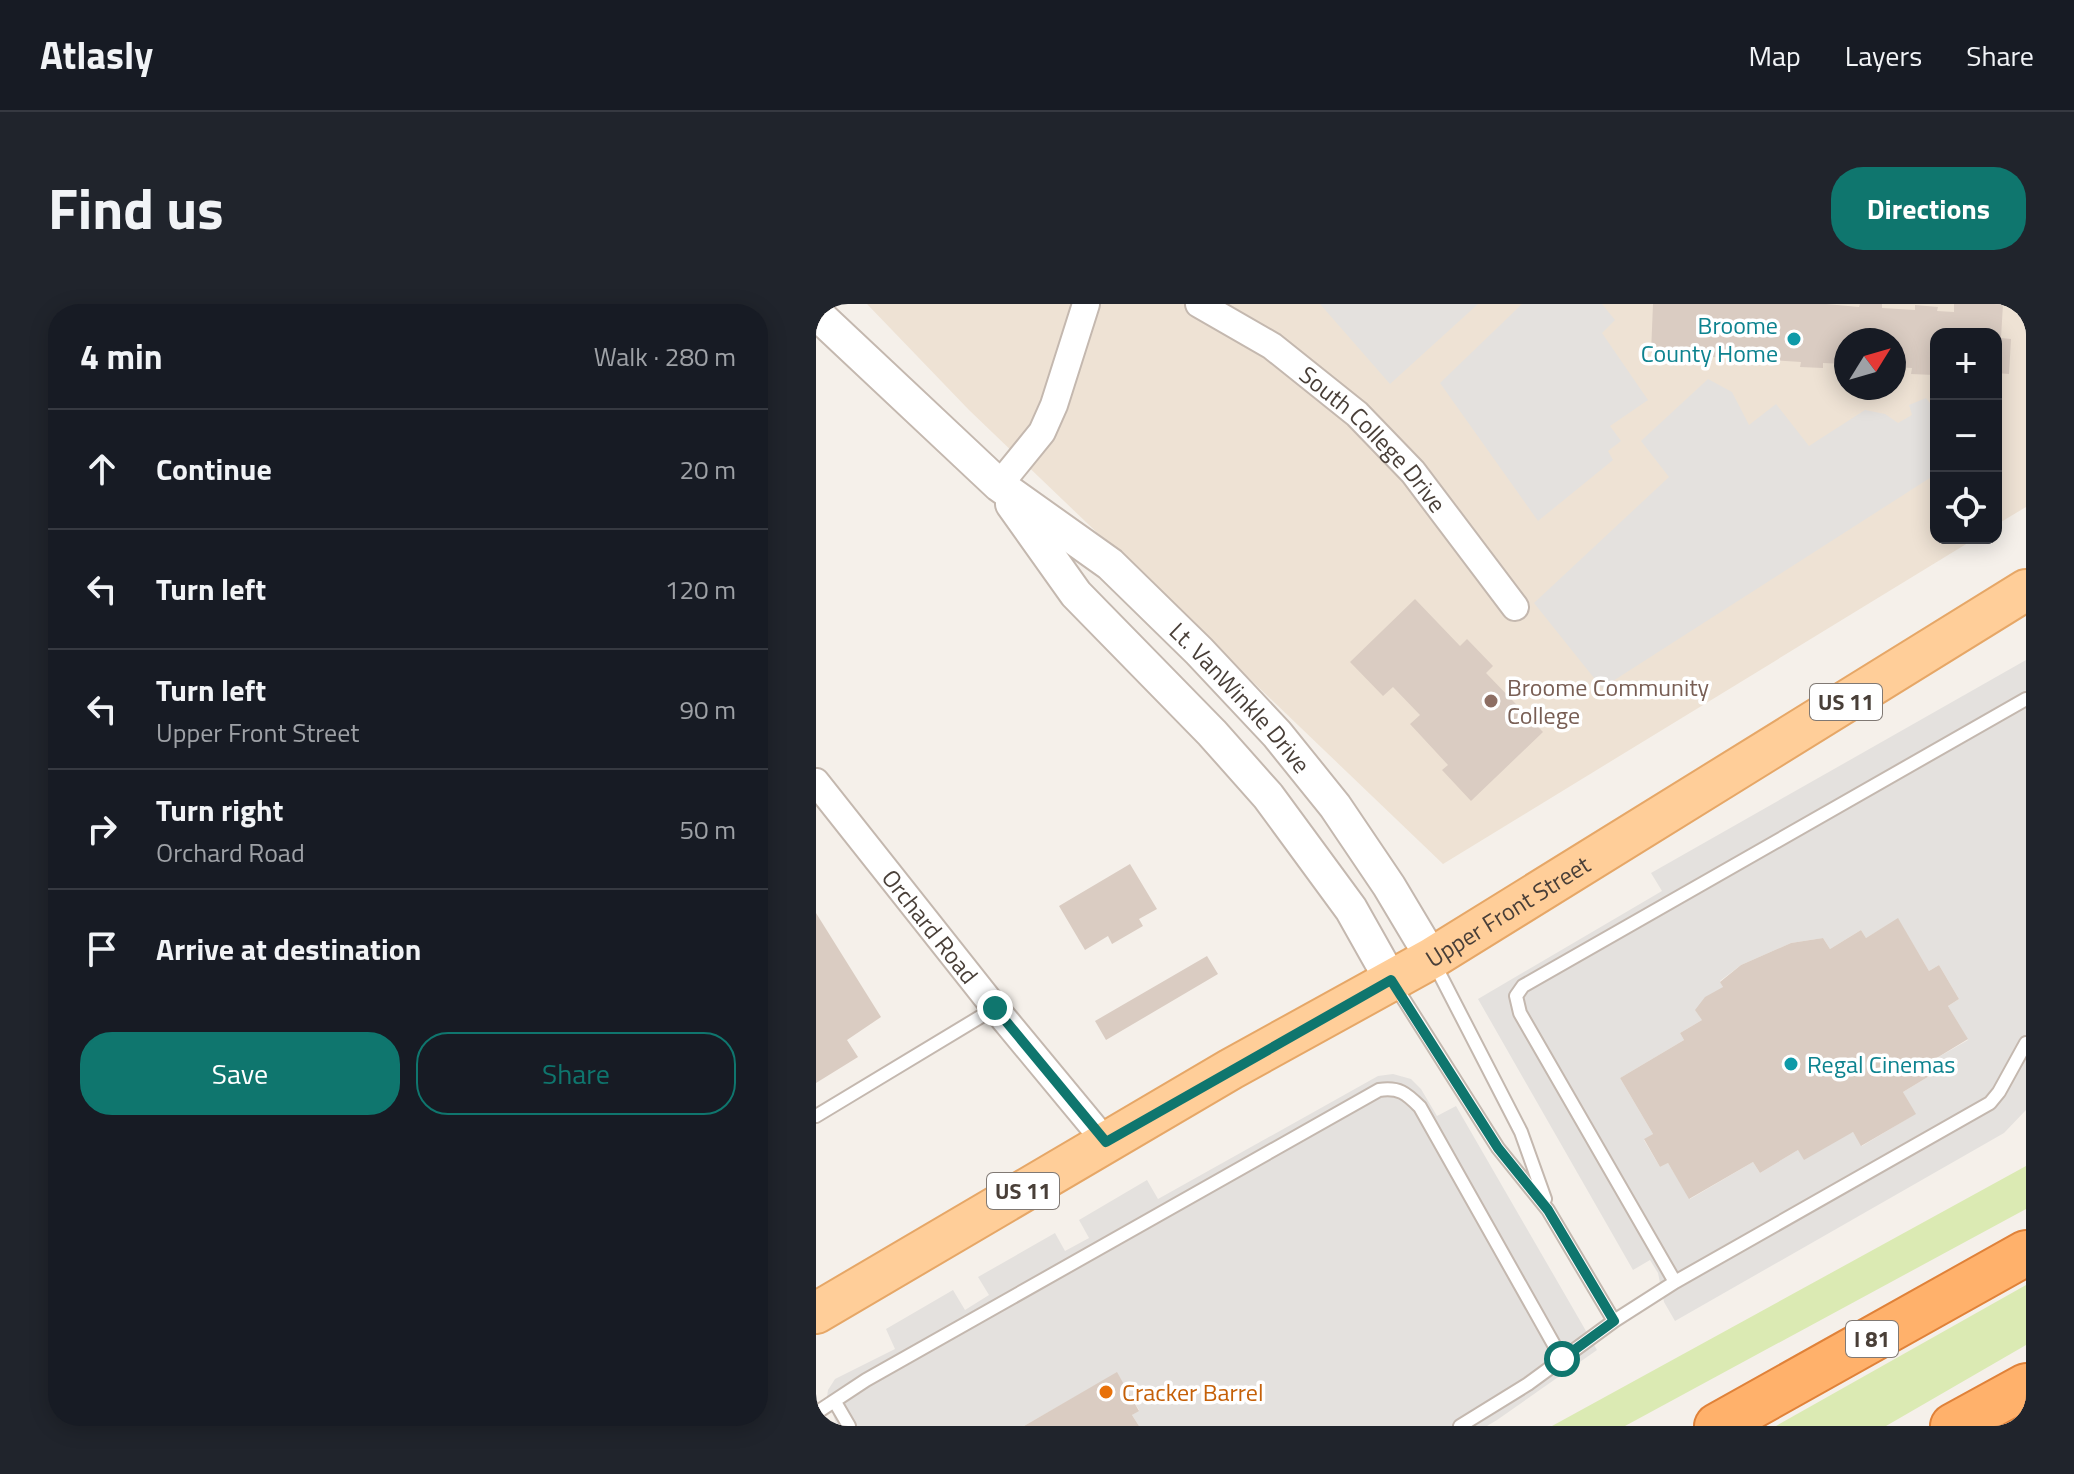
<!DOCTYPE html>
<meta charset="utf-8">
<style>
body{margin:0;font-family:"Titillium Web",sans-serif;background:#20242c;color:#f1f3f6}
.controls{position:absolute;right:24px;top:24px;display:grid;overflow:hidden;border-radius:16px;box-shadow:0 4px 20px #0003}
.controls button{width:72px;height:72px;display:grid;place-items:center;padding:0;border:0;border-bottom:2px solid #363941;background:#171b24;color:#f1f3f6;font:40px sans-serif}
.compass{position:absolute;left:1018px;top:24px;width:72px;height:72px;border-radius:50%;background:#171b24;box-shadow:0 4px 20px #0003;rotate:53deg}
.stop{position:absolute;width:24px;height:24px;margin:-18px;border:6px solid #0f766e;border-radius:50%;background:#fff}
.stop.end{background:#0f766e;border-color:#fff;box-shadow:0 2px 8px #0008}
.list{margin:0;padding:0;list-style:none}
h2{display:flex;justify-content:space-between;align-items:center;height:104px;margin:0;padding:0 32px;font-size:34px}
h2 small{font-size:26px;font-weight:400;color:#9ea1a6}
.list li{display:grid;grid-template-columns:52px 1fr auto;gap:24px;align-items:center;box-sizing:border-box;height:120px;padding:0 32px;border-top:2px solid #363941}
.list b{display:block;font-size:30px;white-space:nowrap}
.list p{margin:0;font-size:26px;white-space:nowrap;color:#9ea1a6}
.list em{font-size:26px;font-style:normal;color:#9ea1a6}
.actions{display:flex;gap:16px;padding:24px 32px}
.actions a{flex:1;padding:18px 0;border:2px solid #0f766e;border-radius:32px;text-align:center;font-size:28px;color:#0f766e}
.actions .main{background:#0f766e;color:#fff}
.icon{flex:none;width:44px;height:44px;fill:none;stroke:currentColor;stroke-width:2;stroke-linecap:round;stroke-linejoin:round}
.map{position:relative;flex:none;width:1210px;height:1122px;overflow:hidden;border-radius:32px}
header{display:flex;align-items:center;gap:48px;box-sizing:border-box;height:112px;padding:0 40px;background:#171b24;border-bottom:2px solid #363941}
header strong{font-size:38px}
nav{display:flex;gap:44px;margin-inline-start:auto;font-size:28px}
.intro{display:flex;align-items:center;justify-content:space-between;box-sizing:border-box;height:192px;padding:0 48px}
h1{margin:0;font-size:56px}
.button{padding:20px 36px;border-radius:32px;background:#0f766e;color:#fff;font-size:28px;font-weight:700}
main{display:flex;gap:48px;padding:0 48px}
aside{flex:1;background:#171b24;border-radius:32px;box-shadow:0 4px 20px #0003}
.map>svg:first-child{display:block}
</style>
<header>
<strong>Atlasly</strong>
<nav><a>Map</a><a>Layers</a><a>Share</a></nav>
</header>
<div class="intro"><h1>Find us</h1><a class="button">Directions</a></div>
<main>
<aside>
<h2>4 min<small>Walk · 280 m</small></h2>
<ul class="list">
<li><svg class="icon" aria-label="ahead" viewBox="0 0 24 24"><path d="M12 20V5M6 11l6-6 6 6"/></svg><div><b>Continue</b></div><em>20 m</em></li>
<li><svg class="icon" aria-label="left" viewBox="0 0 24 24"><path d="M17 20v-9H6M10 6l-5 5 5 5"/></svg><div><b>Turn left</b></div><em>120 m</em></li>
<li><svg class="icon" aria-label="left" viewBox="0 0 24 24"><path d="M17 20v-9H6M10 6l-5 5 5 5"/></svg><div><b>Turn left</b><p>Upper Front Street</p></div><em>90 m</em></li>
<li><svg class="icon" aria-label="right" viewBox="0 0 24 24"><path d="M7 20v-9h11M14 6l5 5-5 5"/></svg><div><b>Turn right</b><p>Orchard Road</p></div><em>50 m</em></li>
<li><svg class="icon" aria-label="arrive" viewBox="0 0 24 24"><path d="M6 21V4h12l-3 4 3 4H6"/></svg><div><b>Arrive at destination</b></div></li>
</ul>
<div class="actions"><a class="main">Save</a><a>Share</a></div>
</aside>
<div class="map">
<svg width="1210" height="1122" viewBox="0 0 1210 1122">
<rect width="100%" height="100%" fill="#f5f0ea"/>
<!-- education -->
<path fill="#eee2d4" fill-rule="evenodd" d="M 51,0 L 1210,0 L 1210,203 L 1180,221 L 1180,30 L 1120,30 L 1120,234 L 1160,234 L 627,560 L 153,106 ZM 1030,36 L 1078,36 L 1078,84 L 1030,84 Z"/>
<!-- green -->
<path fill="#dbeab3" d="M 1210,862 L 1210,905 L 809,1122 L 736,1122 Z
M 1210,981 L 1210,1041 L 1070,1122 L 960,1122 Z"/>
<!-- parking -->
<path fill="#e4e1de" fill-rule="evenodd" d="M 504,0 L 662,0 L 574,80 Z
M 706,0 L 786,0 L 799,16 L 786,29 L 832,96 L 794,122 L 805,137 L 792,147 L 797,156 L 722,217 L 624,79 Z
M 892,75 L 916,88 L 933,121 L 960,100 L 993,142 L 1049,106 L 1069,110 L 1082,119 L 1096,111 L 1093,101 L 1110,94 L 1120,107 L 1120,170 L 786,384 L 718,299 L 853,173 L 825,137 Z
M 1210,356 L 1210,806 L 1188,829 L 859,1017 L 848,998 L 842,969 L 834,956 L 817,966 L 662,695 L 846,587 L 835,569 ZM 1082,615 L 1113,667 L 1123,661 L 1143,695 L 1132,702 L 1152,736 L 1119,755 L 1125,765 L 1087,788 L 1099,810 L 1046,842 L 1037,828 L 982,846 L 944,869 L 937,858 L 874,895 L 852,859 L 844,863 L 828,836 L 837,830 L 804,774 L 868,736 L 864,729 L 886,716 L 907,683 L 904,677 L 925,661 L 975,639 L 1007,634 L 1014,645 L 1045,626 L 1050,634 Z
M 577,770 L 595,775 L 605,785 L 621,812 L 640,802 L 781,1046 L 681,1116 L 671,1122 L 323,1122 L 316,1111 L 323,1106 L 301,1069 L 208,1122 L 21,1122 L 11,1093 L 12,1086 L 19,1075 L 79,1045 L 70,1025 L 137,986 L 149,1006 L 173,991 L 162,973 L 239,929 L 249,947 L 273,934 L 263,916 L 331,876 L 342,895 L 562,772 Z"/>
<!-- building -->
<path fill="#daccc2" d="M 837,0 L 1010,0 L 1043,3 L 1044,0 L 1066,0 L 1066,4 L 1099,6 L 1099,1 L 1122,3 L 1121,7 L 1138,8 L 1138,0 L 1187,0 L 1185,34 L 1195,35 L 1193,70 L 1180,69 L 1180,30 L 1120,30 L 1118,71 L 1095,70 L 1096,64 L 1078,63 L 1078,36 L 1030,36 L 1030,60 L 1007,59 L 1007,64 L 984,63 L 985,58 L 952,56 L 952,60 L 928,59 L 928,54 L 896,53 L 896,58 L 875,57 L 875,51 L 835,49 Z
M 599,295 L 644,342 L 651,335 L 677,362 L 670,369 L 727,428 L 655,497 L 626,466 L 632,461 L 594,420 L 604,411 L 577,383 L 567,392 L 534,358 Z
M 314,560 L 341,605 L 323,615 L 327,622 L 296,640 L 292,632 L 269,646 L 243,602 Z
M 0,609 L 65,713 L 31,736 L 42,753 L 0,779 Z
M 1082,614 L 1113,667 L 1123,661 L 1143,695 L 1132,702 L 1152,735 L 1119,755 L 1125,765 L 1087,788 L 1100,810 L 1045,842 L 1037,828 L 988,856 L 982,846 L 944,869 L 937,858 L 873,895 L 852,859 L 844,863 L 828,835 L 837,830 L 804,774 L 868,736 L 864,729 L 886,716 L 879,706 L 889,693 L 907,683 L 904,678 L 925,661 L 975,639 L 1007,634 L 1014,645 L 1045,626 L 1050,634 Z
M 391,652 L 402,670 L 290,736 L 279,717 Z
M 301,1068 L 323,1107 L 316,1111 L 323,1122 L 208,1122 Z"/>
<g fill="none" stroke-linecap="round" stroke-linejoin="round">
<!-- service casing -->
<g stroke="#c4b8af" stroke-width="16">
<path id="service" d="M 618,659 L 705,828 L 729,895
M 578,680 L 682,844 L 732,906 L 798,1017 L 712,1080 L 644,1122
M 0,812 L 179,704
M 859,978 L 704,709 L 700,692 L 707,682 L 1210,395
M 798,1017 L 859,978 L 1174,799 L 1183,788 L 1210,739
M 19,1098 L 33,1122
M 0,1109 L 50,1076 L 563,786 C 583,783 590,789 604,803 L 746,1055"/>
</g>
<!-- minor casing -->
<g stroke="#c4b8af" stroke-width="30">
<g id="minor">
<path id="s1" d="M 383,0 L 456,42 L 541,110 L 597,168 L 699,303"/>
<path d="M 183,181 L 226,128 L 238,101 L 270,0"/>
<path id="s2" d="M 0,478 L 179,704 L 290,838"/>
</g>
</g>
<!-- tertiary casing -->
<g stroke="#c4b8af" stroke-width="36">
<g id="tertiary">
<path id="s3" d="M 0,9 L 183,181 L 294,260 L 383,347 L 461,430 L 519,502 L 573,582 L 616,654"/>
<path d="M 196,200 L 260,290 L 396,429 L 452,492 L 535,605 L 575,676"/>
</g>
</g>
<!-- primary casing -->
<g stroke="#e6a767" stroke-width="44">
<g id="primary">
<path id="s4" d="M 0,1009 L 415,765 L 616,654 L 1210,286"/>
</g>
</g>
<!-- motorway casing -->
<g stroke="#e08239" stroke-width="48">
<path id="motorway" d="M 901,1122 L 1210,949
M 1137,1122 L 1210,1082"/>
</g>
<!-- service -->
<use href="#service" stroke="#fff" stroke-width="12"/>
<!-- minor -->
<use href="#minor" stroke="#fff" stroke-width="26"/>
<!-- tertiary -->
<use href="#tertiary" stroke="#fff" stroke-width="32"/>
<!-- primary -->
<use href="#primary" stroke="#ffce99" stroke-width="40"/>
<!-- motorway -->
<use href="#motorway" stroke="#ffb16b" stroke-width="44"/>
</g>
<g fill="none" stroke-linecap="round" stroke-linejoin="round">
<!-- route -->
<path stroke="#0f766e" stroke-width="10" d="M 179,704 L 290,838 L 575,676 L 682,844 L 732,906 L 798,1017 L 746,1055"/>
</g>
<!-- markers -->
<g fill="#0f9aa8" stroke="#fff" stroke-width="3">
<circle cx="978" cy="35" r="8"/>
<circle cx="975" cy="760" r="8"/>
</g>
<circle fill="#8d6e63" stroke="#fff" stroke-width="3" cx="675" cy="397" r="8"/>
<circle fill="#e8710a" stroke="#fff" stroke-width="3" cx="290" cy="1088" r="8"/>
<g text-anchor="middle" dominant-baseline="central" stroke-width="7" stroke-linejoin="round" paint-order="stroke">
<!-- shield labels -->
<g fill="#fff" stroke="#807974" stroke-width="2">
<rect x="994" y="380" width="72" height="36" rx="6"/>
<rect x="171" y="869" width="72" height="36" rx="6"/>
<rect x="1030" y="1017" width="52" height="36" rx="6"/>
</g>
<g font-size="22" font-weight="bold" fill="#493f38">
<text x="1030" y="398">US 11</text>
<text x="207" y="887">US 11</text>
<text x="1056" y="1035">I 81</text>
</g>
<!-- culture labels -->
<g font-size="24" fill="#0d838f" stroke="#fff" text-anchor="end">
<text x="962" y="21">Broome<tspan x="962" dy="28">County Home</tspan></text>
<text x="991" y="760" text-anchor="start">Regal Cinemas</text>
</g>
<!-- street labels -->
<g font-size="24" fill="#493f38" stroke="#fff">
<text stroke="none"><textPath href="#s1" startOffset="222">South College Drive</textPath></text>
<text stroke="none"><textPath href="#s3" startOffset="574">Lt. VanWinkle Drive</textPath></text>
<text stroke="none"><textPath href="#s4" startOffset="800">Upper Front Street</textPath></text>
<text stroke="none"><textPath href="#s2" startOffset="184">Orchard Road</textPath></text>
</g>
<!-- education labels -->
<g font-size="24" fill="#785e54" stroke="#fff" text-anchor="start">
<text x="691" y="383">Broome Community<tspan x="691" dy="28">College</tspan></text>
</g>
<!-- food labels -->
<g font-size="24" fill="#c56008" stroke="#fff" text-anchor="start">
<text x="306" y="1088">Cracker Barrel</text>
</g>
</g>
</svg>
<div class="controls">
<button>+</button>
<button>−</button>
<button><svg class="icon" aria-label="locate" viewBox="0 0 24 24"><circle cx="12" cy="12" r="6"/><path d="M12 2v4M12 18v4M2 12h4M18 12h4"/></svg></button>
</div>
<svg class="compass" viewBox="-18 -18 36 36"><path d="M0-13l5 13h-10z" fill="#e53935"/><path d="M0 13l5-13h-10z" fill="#9ea1a6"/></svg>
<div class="stop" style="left:746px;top:1055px"></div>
<div class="stop end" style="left:179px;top:704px"></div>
</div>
</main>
